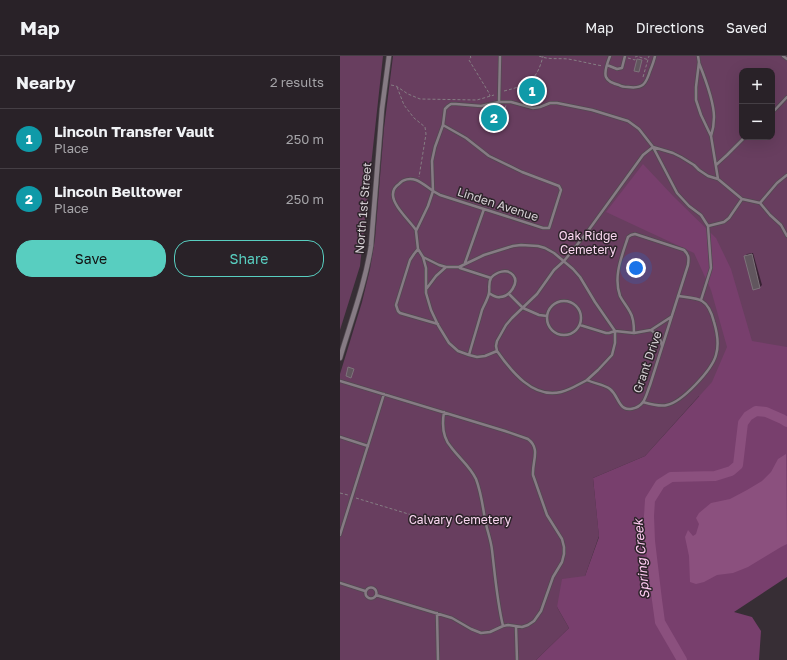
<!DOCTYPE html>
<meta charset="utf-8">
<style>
body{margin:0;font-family:"Golos Text",sans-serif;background:#352f34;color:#f1f3f6}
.controls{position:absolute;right:12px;top:12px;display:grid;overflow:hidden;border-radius:8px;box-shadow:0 4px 16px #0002}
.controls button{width:36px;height:36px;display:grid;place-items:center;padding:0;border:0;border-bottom:1px solid #453f45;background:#292228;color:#f1f3f6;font:20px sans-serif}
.you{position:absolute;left:296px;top:212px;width:14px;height:14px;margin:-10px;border:3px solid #fff;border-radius:50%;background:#1a73e8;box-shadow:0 0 0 6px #1a73e833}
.badge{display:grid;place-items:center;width:26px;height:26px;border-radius:50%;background:#58cec0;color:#fff;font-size:13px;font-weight:700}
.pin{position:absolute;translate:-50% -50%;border:2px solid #fff;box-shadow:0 1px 4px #0006}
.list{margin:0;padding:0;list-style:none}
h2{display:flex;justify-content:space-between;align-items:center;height:52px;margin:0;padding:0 16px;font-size:17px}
h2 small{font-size:13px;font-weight:400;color:#a5a4a8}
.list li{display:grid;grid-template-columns:26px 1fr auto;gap:12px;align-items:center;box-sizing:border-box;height:60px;padding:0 16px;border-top:1px solid #453f45}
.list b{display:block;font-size:15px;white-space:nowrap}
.list p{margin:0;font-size:13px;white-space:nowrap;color:#a5a4a8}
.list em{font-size:13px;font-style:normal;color:#a5a4a8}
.actions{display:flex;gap:8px;padding:12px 16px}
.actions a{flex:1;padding:9px 0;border:1px solid #58cec0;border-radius:16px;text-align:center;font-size:14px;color:#58cec0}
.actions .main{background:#58cec0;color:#111}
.map{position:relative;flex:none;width:447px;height:604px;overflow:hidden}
header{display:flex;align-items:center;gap:24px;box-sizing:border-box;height:56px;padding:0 20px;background:#292228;border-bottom:1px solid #453f45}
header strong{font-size:19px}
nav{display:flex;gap:22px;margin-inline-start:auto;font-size:14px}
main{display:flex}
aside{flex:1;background:#292228}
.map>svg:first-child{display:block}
</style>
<header>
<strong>Map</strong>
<nav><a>Map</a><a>Directions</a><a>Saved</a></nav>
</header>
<main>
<aside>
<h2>Nearby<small>2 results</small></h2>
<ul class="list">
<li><span class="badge" style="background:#0f9aa8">1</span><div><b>Lincoln Transfer Vault</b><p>Place</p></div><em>250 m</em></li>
<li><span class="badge" style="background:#0f9aa8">2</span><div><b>Lincoln Belltower</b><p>Place</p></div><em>250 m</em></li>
</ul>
<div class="actions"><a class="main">Save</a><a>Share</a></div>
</aside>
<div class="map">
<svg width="447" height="604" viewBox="0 0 447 604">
<rect width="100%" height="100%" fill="#372e35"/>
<!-- green -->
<path fill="#683e5f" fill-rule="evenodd" d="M 0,0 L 43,0 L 20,210 L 0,274 Z
M 53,0 L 447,0 L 447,370 L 359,340 L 305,400 L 253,422 L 259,480 L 245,520 L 217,551 L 229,572 L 196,604 L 0,604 L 0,318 L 22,246 L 30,213 L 35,183 L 44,72 ZM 402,15 L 432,15 L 432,81 L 402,81 Z"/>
<!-- forest -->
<path fill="#783f6d" d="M 303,108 L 334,141 L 376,182 L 391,213 L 412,285 L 447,291 L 447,521 L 394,556 L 412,561 L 421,575 L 419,604 L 196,604 L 229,572 L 217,551 L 222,523 L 245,520 L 259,481 L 253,422 L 305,400 L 372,326 L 387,291 L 371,234 L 354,197 L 266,156 Z"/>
<!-- water -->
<path fill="#8b507e" d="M 446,398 L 447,488 L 441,491 L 408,511 L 393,517 L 377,519 L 364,526 L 356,528 L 350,526 L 349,500 L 345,481 L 348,474 L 353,480 L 356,478 L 359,468 L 356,462 L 359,457 L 371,447 L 390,443 L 407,434 L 422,425 L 431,416 L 438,403 Z"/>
<!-- shadow -->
<path fill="#0007" d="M 413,197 L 422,229 L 420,231 L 405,200 L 407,198 Z"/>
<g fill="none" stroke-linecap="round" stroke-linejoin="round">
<!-- river -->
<path stroke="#8b507e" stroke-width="10" d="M 342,604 L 320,566 L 317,544 L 310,485 L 309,460 L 310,444 L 320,428 L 331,421 L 375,420 L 391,415 L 398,409 L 403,367 L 408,360 L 416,355 L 426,356 L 442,363 L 447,366"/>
</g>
<!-- building -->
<path fill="#61565e" stroke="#7d727a" d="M 297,3 L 302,4 L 299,16 L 294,15 Z
M 195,32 L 195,38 L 190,38 L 190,33 Z
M 153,60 L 158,62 L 157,68 L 151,66 Z
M 412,198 L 420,232 L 413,234 L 404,200 Z
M 8,311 L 14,313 L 11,322 L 6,320 Z"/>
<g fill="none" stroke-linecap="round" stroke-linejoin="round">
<!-- lane casing -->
<g stroke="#524a50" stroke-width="4">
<path id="lane" d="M 270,0 C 268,5 264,16 266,21 C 268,26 275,28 279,29 C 282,31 285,31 288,31 C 303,33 306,28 310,15 C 312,10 314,5 315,0
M 358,0 L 359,6 L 356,31 L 356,44 L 361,59 L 371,80 L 378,123 L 402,143 L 420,147 L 430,159 L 441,169 L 447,180
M 443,0 L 447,3
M 359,7 C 365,22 374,45 374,61 C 374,67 373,74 371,80
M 267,9 L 277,13 L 282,12 L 285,0
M 159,46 L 160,0
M 432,57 L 447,41
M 376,109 L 387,99 L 405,81
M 420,147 L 437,127 L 447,119
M 76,174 C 70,165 52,149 53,138 C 53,134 56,130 59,128 C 63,123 70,122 76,124 C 84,127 91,135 100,139 L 203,172 L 209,172 L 210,169 L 221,134 L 219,130 L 182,116 L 149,100 L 126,82 L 103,69
M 78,193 L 74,198 L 70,204 L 56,249 L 58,255 L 60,257 L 98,268
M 83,201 L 99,209 L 106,211
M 125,207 L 144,153
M 120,212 L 151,222
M 87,232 L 96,220 L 106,211 L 119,211 L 144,199 L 173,190 L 181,189 L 198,190 L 205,192 L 214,197 L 233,213 L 240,221 L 255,246 L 275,275 L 275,287 L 272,299 L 258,314 L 247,324
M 169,238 L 183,252 L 199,259 L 207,260
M 361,244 L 371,212 L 368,170
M207 262a17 17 0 1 1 34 0a17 17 0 1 1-34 0Z
M 240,269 L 266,277 L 269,277 L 275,275 L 294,277 L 311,274 L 331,261
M 311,274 C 317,278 321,282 322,290
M 157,295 L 145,300 L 137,301 L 129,299 L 118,295 L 109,287 L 98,269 L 91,254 L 86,237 L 86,212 L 83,201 L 78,193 L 76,175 L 88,150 L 93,135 L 92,105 L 95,91 L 103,69 L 105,53 L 108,50 L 111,48 L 116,48 L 141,50 L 159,46 L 171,46 L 193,52 L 200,51 L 210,47 L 217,47 L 252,54 L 288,65 L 299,73 L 313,91 L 333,97 L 341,101 L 354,109 L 359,114 L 368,120 L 378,123
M 157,295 C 171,315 193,343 221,336 C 230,334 239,328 247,324 C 255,328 263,328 270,333 C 276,338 277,344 281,349 C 286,356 298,353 303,346 C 306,342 308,334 310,329 L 348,209 C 349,202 349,199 344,194 L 295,178 L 291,179 L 288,181 C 282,200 273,220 280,240 C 283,246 287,250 290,256 C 294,262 294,270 294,277
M 157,295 L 156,290 L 157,285 L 166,269 L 172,262 L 197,238 L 214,214 L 224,205 L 245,179 L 303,99 L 313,91 L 337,137 L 349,150 L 361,159 L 368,170 L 384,166 L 389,162 L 402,143
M 129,299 C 133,284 138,269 142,254 C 144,249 148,243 149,237 C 150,232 148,227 151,222 C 156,216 167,212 173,219 C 180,227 169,241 160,241 C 156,242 152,239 149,237
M 0,325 L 165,375 L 188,383 C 201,393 192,405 193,419 L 207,459 L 222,483 L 224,491 L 224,498 L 222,506 L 213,521 L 201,555 L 194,565 L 188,569 L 182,571 L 168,569 L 163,570 L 150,576 L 141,577 L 131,573 L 112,562 L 36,539
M 303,346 C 310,348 320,351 327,349 C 342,346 372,314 376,299 C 379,289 377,276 374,266 C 372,258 369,249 362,245 C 358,242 343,241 338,240
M 104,356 C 102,368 103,382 111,391 C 119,402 130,410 136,423 C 141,436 143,450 145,464 C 147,474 151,484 152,494 C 155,519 157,545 163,570
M 0,381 L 28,390
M 0,479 L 44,338
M 0,527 L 25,535
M25.5 537a5.5 5.5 0 1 1 11 0a5.5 5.5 0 1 1-11 0Z
M 97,557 L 98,604
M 176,571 L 177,604"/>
</g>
<!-- street casing -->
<g stroke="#524a50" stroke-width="6">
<path id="street" d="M 0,302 C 11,265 25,228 31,190 L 42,53 L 49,0"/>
</g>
<!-- path -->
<path stroke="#857d83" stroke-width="1" stroke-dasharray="3 2" stroke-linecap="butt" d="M 130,0 L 131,1 L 129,4 L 149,37 L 150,40
M 199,0 C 209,4 218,2 228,3 C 240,5 251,8 263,10
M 288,2 L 295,4 L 296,0 L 309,4
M 303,21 L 309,0
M 51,29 L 56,30 L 68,38 L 80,43 L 137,44 L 154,39
M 57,31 L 64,49 L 74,62 L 85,71 L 86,78 L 79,121
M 164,35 C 188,29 197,25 203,0
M 149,53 C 155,60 164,60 166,49
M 0,437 L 8,439
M 16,442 L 98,467"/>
<!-- lane -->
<use href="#lane" stroke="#867b84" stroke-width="2.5"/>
<!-- street -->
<use href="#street" stroke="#867b84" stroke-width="4.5"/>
</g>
<g text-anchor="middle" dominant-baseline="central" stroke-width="3" stroke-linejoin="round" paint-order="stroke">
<!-- street labels -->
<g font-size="12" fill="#d7d1d6" stroke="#2d242a">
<text transform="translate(158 148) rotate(18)">Linden Avenue</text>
<text transform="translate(23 152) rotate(-85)">North 1st Street</text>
<text transform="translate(307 306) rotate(-71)">Grant Drive</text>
</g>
<!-- park labels -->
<g font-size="12" fill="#fad7f1" stroke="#2d242a">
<text x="248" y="179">Oak Ridge<tspan x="248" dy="14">Cemetery</tspan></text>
<text x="120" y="463">Calvary Cemetery</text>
</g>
<!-- water labels -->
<g font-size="13" font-style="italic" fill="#fecaf1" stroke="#2d242a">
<text transform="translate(301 503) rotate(-95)">Spring Creek</text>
</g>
</g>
</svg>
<div class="controls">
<button>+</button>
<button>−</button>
</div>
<div class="you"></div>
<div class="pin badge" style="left:192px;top:35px;background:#0f9aa8">1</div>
<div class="pin badge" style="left:154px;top:62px;background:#0f9aa8">2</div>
</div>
</main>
